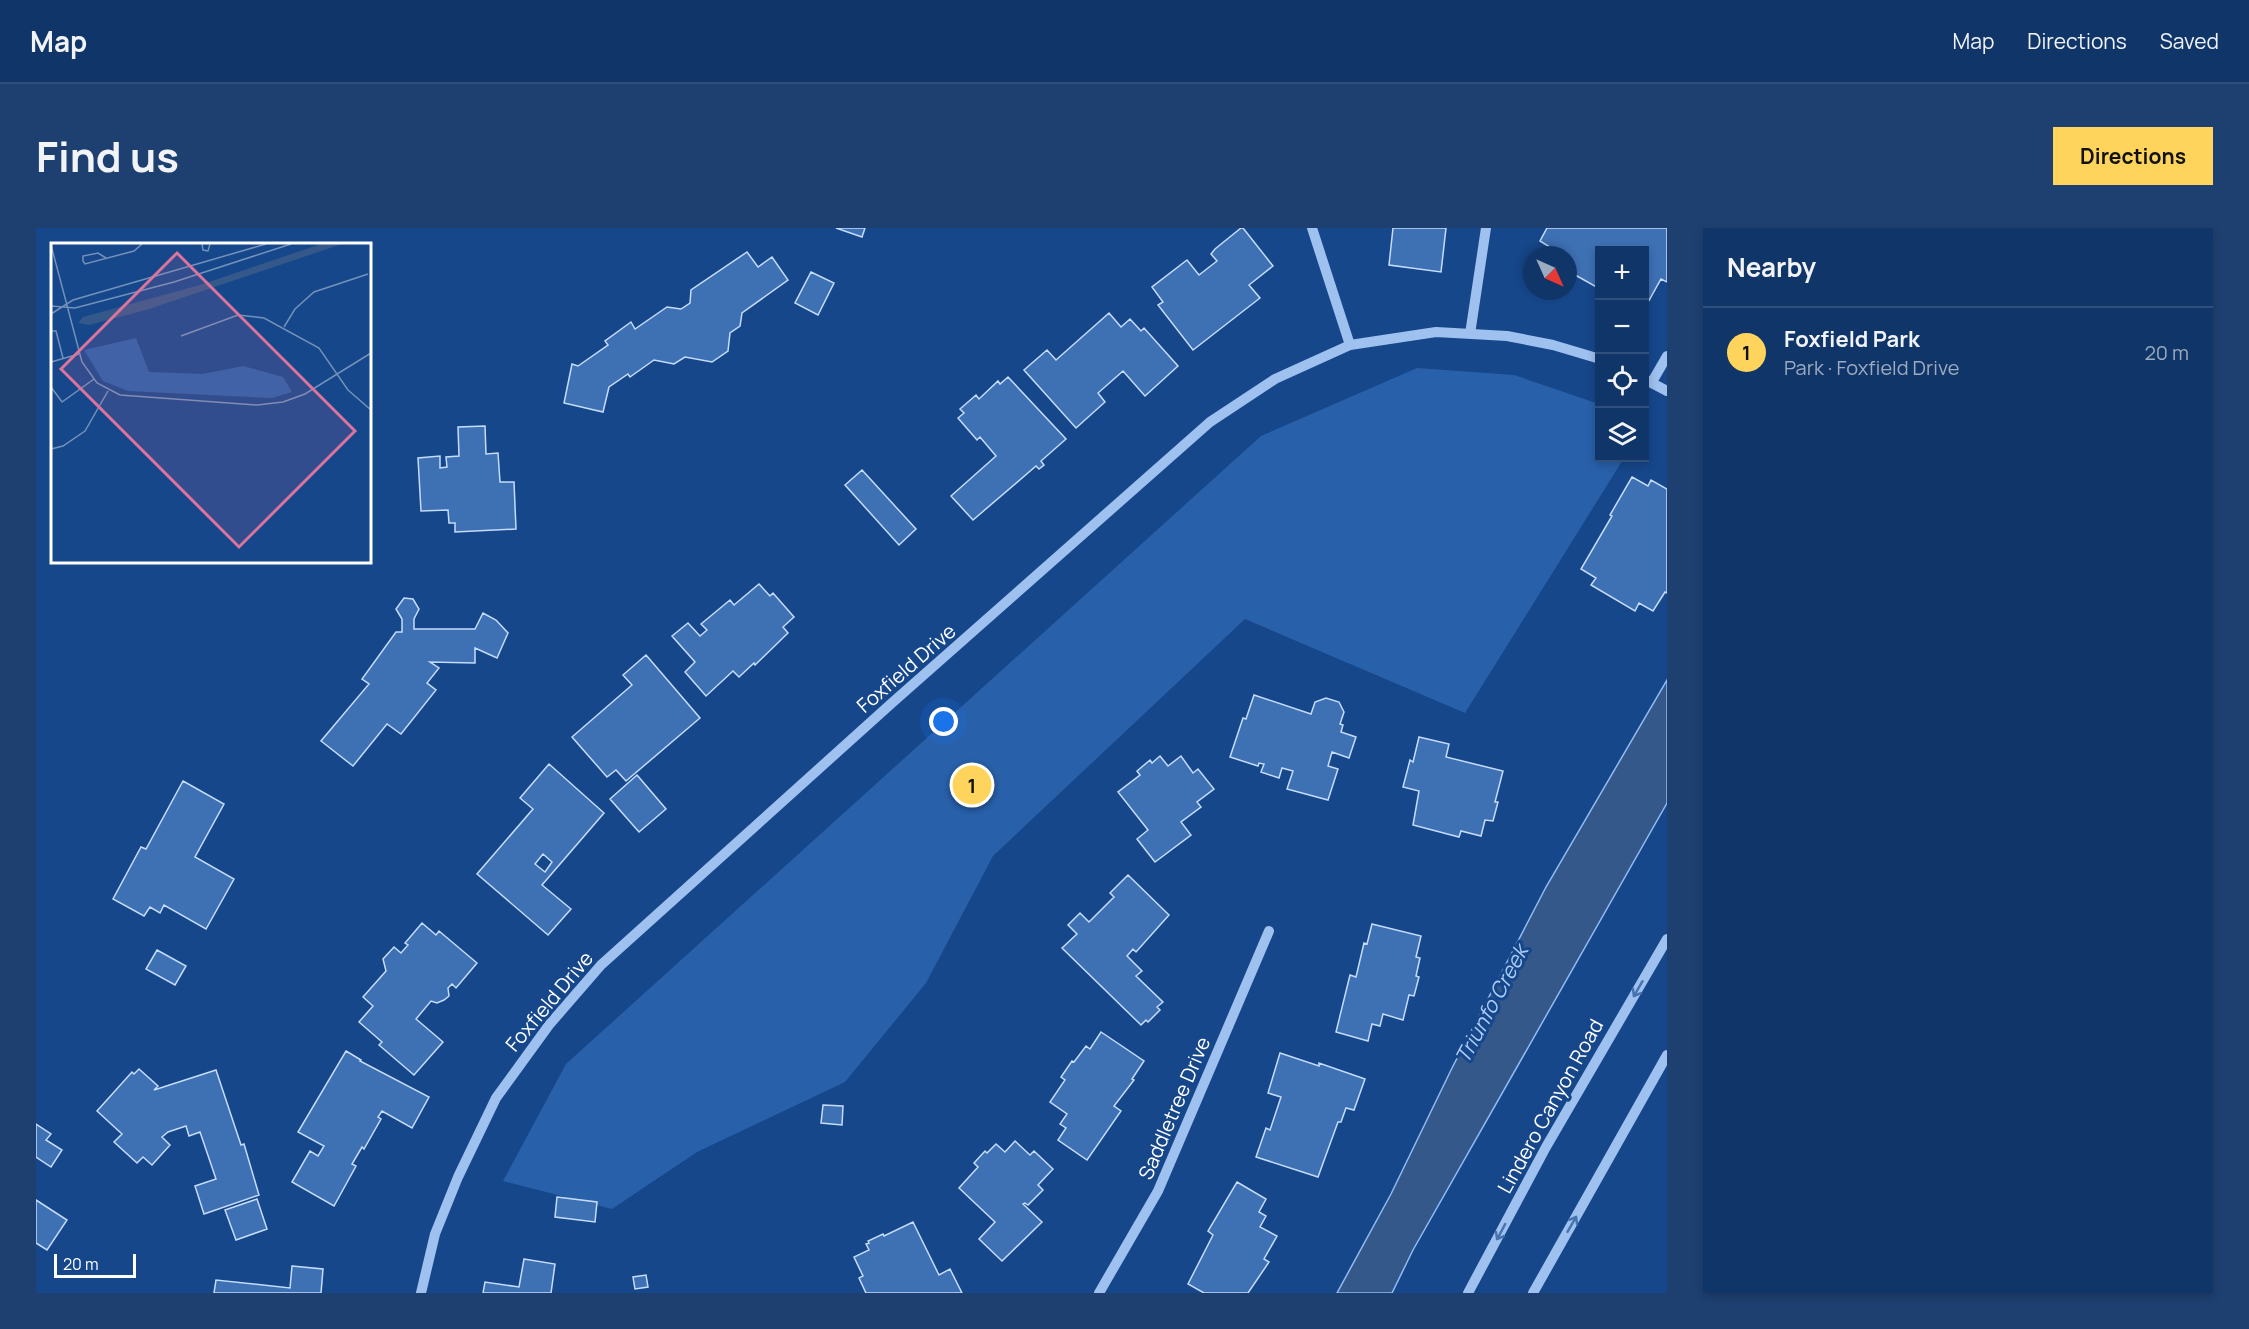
<!DOCTYPE html>
<meta charset="utf-8">
<style>
body{margin:0;font-family:Manrope,sans-serif;background:#1e4071;color:#f1f3f6}
.controls{position:absolute;right:18px;top:18px;display:grid;overflow:hidden;border-radius:0px;box-shadow:0 3px 9px #0003}
.controls button{width:54px;height:54px;display:grid;place-items:center;padding:0;border:0;border-bottom:2px solid #30507c;background:#103568;color:#f1f3f6;font:30px sans-serif}
.compass{position:absolute;left:1487px;top:18px;width:54px;height:54px;border-radius:50%;background:#103568;box-shadow:0 3px 9px #0003;rotate:135deg}
.scale{position:absolute;left:18px;bottom:15px;width:82px;box-sizing:border-box;padding-left:6px;border:3px solid #fff;border-top:0;font-size:16px;line-height:21px;white-space:nowrap;color:#fff;-webkit-text-stroke:4px #16478b;paint-order:stroke}
.you{position:absolute;left:908px;top:494px;width:21px;height:21px;margin:-15px;border:4px solid #fff;border-radius:50%;background:#1a73e8;box-shadow:0 0 0 9px #1a73e833}
.badge{display:grid;place-items:center;width:39px;height:39px;border-radius:50%;background:#ffd45d;color:#111;font-size:20px;font-weight:700}
.pin{position:absolute;translate:-50% -50%;border:3px solid #fff;box-shadow:0 2px 6px #0006}
.list{margin:0;padding:0;list-style:none}
h2{display:flex;justify-content:space-between;align-items:center;height:78px;margin:0;padding:0 24px;font-size:26px}
h2 small{font-size:20px;font-weight:400;color:#9cabc0}
.list li{display:grid;grid-template-columns:39px 1fr auto;gap:18px;align-items:center;box-sizing:border-box;height:90px;padding:0 24px;border-top:2px solid #30507c}
.list b{display:block;font-size:22px;white-space:nowrap}
.list p{margin:0;font-size:20px;white-space:nowrap;color:#9cabc0}
.list em{font-size:20px;font-style:normal;color:#9cabc0}
.icon{flex:none;width:33px;height:33px;fill:none;stroke:currentColor;stroke-width:2;stroke-linecap:round;stroke-linejoin:round}
.map{position:relative;flex:none;width:1631px;height:1065px;overflow:hidden;border-radius:0px}
header{display:flex;align-items:center;gap:36px;box-sizing:border-box;height:84px;padding:0 30px;background:#103568;border-bottom:2px solid #30507c}
header strong{font-size:28px}
nav{display:flex;gap:33px;margin-inline-start:auto;font-size:21px}
.intro{display:flex;align-items:center;justify-content:space-between;box-sizing:border-box;height:144px;padding:0 36px}
h1{margin:0;font-size:42px}
.button{padding:15px 27px;border-radius:0px;background:#ffd45d;color:#111;font-size:21px;font-weight:700}
main{display:flex;gap:36px;padding:0 36px}
aside{flex:1;background:#103568;border-radius:0px;box-shadow:0 3px 9px #0003}
.map>svg:first-child{display:block}
</style>
<header>
<strong>Map</strong>
<nav><a>Map</a><a>Directions</a><a>Saved</a></nav>
</header>
<div class="intro"><h1>Find us</h1><a class="button">Directions</a></div>
<main>
<div class="map">
<svg width="1631" height="1065" viewBox="0 0 1631 1065">
<rect width="100%" height="100%" fill="#16478b"/>
<!-- green -->
<path fill="#2860aa" d="M 1381,140 L 1478,147 L 1563,176 L 1564,230 L 1588,230 L 1429,485 L 1209,391 L 957,628 L 890,755 L 809,854 L 661,924 L 576,981 L 467,953 L 530,836 L 1225,208 Z"/>
<!-- water -->
<path fill="#34588a" stroke="#91bcf2" stroke-width="1.5" d="M 1631,452 L 1631,575 L 1377,1022 L 1356,1065 L 1301,1065 L 1355,966 L 1416,840 L 1510,659 Z"/>
<!-- building -->
<path fill="#3e70b4" stroke="#c5dcfb" stroke-width="1.5" fill-rule="evenodd" d="M 800,0 L 829,0 L 826,9 Z
M 1205,0 L 1207,0 L 1237,38 L 1213,57 L 1224,70 L 1157,122 L 1122,77 L 1127,74 L 1116,59 L 1151,32 L 1163,47 L 1181,33 L 1175,26 L 1179,21 Z
M 1357,0 L 1410,0 L 1405,44 L 1353,37 Z
M 1511,0 L 1631,0 L 1631,54 L 1625,51 L 1611,76 L 1608,75 L 1608,22 L 1564,22 L 1564,61 L 1532,43 L 1532,27 L 1514,27 L 1517,21 L 1504,13 Z
M 711,24 L 722,39 L 736,29 L 752,52 L 706,85 L 704,98 L 694,105 L 692,123 L 676,134 L 649,129 L 638,136 L 618,132 L 594,149 L 592,146 L 573,159 L 567,184 L 528,175 L 536,136 L 542,138 L 572,117 L 569,113 L 595,94 L 599,101 L 631,79 L 645,81 L 654,75 L 655,62 Z
M 775,44 L 798,55 L 782,87 L 759,75 Z
M 1073,85 L 1085,99 L 1094,91 L 1105,103 L 1108,100 L 1142,138 L 1109,168 L 1087,143 L 1062,165 L 1069,174 L 1040,200 L 988,142 L 1011,122 L 1020,132 Z
M 972,149 L 1030,211 L 1005,233 L 1008,237 L 1003,241 L 1000,238 L 937,292 L 915,268 L 960,228 L 944,209 L 941,212 L 922,190 L 928,185 L 924,181 L 940,167 L 943,171 L 962,153 L 964,156 Z
M 449,198 L 450,226 L 462,225 L 464,254 L 478,254 L 480,301 L 419,304 L 419,295 L 413,295 L 412,282 L 385,283 L 382,230 L 404,228 L 404,240 L 411,239 L 410,229 L 423,228 L 422,199 Z
M 826,242 L 880,301 L 863,317 L 809,257 Z
M 1596,249 L 1612,258 L 1615,252 L 1631,261 L 1631,365 L 1629,364 L 1617,383 L 1603,375 L 1599,383 L 1555,357 L 1560,350 L 1545,341 L 1576,288 L 1574,287 Z
M 723,356 L 734,368 L 737,365 L 758,389 L 747,399 L 752,405 L 719,437 L 718,435 L 703,449 L 697,443 L 670,468 L 649,444 L 659,434 L 636,408 L 652,395 L 664,408 L 671,402 L 665,396 L 694,372 L 698,377 Z
M 368,370 L 377,371 L 383,381 L 378,391 L 378,401 L 439,401 L 447,385 L 460,392 L 472,405 L 461,430 L 439,420 L 439,435 L 394,434 L 403,440 L 391,455 L 400,462 L 365,506 L 351,496 L 317,538 L 285,513 L 333,456 L 326,451 L 360,404 L 366,404 L 366,391 L 360,381 Z
M 610,427 L 664,490 L 590,553 L 580,542 L 571,549 L 536,509 L 596,457 L 587,447 Z
M 1218,467 L 1275,486 L 1279,474 L 1290,470 L 1303,474 L 1308,484 L 1304,496 L 1307,497 L 1305,504 L 1320,509 L 1313,530 L 1296,524 L 1292,538 L 1302,541 L 1292,572 L 1251,561 L 1257,543 L 1246,540 L 1243,550 L 1225,544 L 1228,536 L 1223,535 L 1222,538 L 1194,529 L 1207,490 L 1210,491 Z
M 1383,509 L 1413,516 L 1410,529 L 1467,543 L 1459,574 L 1462,574 L 1457,593 L 1449,592 L 1445,608 L 1425,603 L 1423,609 L 1377,597 L 1383,563 L 1367,559 L 1374,532 L 1377,534 Z
M 1124,528 L 1132,538 L 1145,528 L 1157,545 L 1162,541 L 1178,561 L 1161,574 L 1165,579 L 1145,594 L 1155,607 L 1119,634 L 1101,611 L 1112,602 L 1082,564 L 1104,547 L 1101,543 L 1114,532 L 1116,535 Z
M 513,536 L 568,585 L 506,657 L 535,681 L 512,707 L 441,646 L 497,581 L 484,570 ZM 507,626 L 516,634 L 509,644 L 499,636 Z
M 601,547 L 630,581 L 603,604 L 574,571 Z
M 147,553 L 188,576 L 159,629 L 198,651 L 170,701 L 128,677 L 124,685 L 114,679 L 108,688 L 77,671 L 105,619 L 110,621 Z
M 1092,647 L 1133,687 L 1100,724 L 1097,721 L 1091,728 L 1106,743 L 1100,748 L 1127,774 L 1121,779 L 1124,782 L 1112,794 L 1110,792 L 1105,797 L 1026,720 L 1041,706 L 1032,697 L 1044,685 L 1053,694 L 1078,669 L 1074,665 Z
M 386,695 L 400,707 L 403,703 L 441,735 L 420,760 L 416,756 L 412,760 L 413,768 L 408,772 L 401,775 L 395,773 L 380,791 L 407,814 L 378,847 L 343,817 L 346,814 L 323,794 L 337,778 L 327,769 L 350,743 L 347,731 L 358,719 L 365,725 L 372,717 L 369,715 Z
M 1336,696 L 1385,708 L 1380,729 L 1384,730 L 1380,748 L 1383,749 L 1378,768 L 1373,767 L 1367,792 L 1347,786 L 1344,798 L 1336,796 L 1332,813 L 1300,804 L 1314,747 L 1320,749 L 1328,715 L 1331,716 Z
M 121,722 L 150,738 L 139,757 L 110,741 Z
M 1065,804 L 1108,833 L 1096,851 L 1098,852 L 1078,878 L 1085,883 L 1051,932 L 1022,912 L 1030,900 L 1024,896 L 1031,886 L 1014,874 L 1029,852 L 1025,849 L 1036,833 L 1038,834 L 1050,818 L 1054,821 Z
M 310,823 L 325,832 L 324,833 L 393,869 L 376,900 L 346,883 L 342,889 L 345,891 L 328,921 L 326,919 L 316,936 L 320,938 L 298,978 L 256,954 L 274,923 L 282,928 L 288,918 L 262,904 Z
M 1244,825 L 1283,838 L 1283,835 L 1329,851 L 1318,882 L 1310,880 L 1305,894 L 1302,894 L 1282,949 L 1220,929 L 1230,900 L 1234,902 L 1245,869 L 1232,865 Z
M 103,841 L 122,858 L 118,862 L 180,842 L 205,917 L 208,916 L 223,967 L 168,986 L 159,958 L 180,951 L 164,904 L 153,908 L 150,898 L 132,904 L 126,909 L 134,917 L 116,937 L 107,929 L 101,935 L 78,914 L 86,906 L 61,883 L 96,844 L 98,846 Z
M 787,877 L 807,878 L 806,897 L 785,895 Z
M 0,896 L 15,906 L 10,912 L 26,922 L 15,939 L 0,929 Z
M 979,913 L 994,927 L 998,923 L 1017,941 L 1002,957 L 1007,962 L 992,977 L 989,975 L 987,976 L 1006,994 L 966,1033 L 943,1011 L 959,994 L 923,960 L 942,939 L 938,935 L 949,923 L 951,925 L 960,916 L 969,924 Z
M 1201,954 L 1230,971 L 1223,984 L 1230,988 L 1224,999 L 1241,1008 L 1228,1031 L 1233,1034 L 1212,1065 L 1168,1065 L 1152,1056 L 1177,1007 L 1172,1003 Z
M 521,969 L 561,974 L 559,994 L 519,989 Z
M 221,971 L 231,1001 L 200,1012 L 189,982 Z
M 0,972 L 31,992 L 11,1022 L 0,1015 Z
M 877,994 L 903,1047 L 914,1041 L 926,1065 L 830,1065 L 823,1050 L 827,1048 L 818,1029 L 833,1022 L 830,1016 L 833,1015 L 832,1013 L 847,1006 L 848,1008 Z
M 488,1031 L 519,1036 L 515,1065 L 447,1065 L 449,1054 L 483,1059 Z
M 256,1038 L 287,1041 L 285,1065 L 178,1065 L 180,1052 L 254,1060 Z
M 610,1047 L 612,1059 L 599,1061 L 597,1049 Z"/>
<g fill="none" stroke-linecap="round" stroke-linejoin="round">
<!-- minor -->
<path stroke="#9fc1ef" stroke-width="10" d="M 1276,0 L 1314,117
M 1434,106 L 1450,0
M 1608,151 L 1631,163
M 1616,154 L 1631,128
M 385,1065 L 399,1006 L 422,949 L 460,870 L 513,797 L 565,737 L 857,474 L 1174,194 L 1239,151 L 1314,117 L 1400,104 L 1471,108 L 1517,117 L 1564,131
M 1063,1065 L 1122,963 L 1233,703
M 1432,1065 L 1510,919 L 1631,711
M 1497,1065 L 1631,827"/>
</g>
<!-- one-way arrows -->
<defs><path id="oneway-shaft" d="M-6 0H5M1.5-3L5.5 0L1.5 3" fill="none" stroke-width="1.6" stroke-linecap="round" stroke-linejoin="round" transform="scale(1.5)"/></defs>
<g stroke="#4672ae">
<use href="#oneway-shaft" transform="translate(1602 761) rotate(120)"/>
<use href="#oneway-shaft" transform="translate(1536 996) rotate(-60)"/>
<use href="#oneway-shaft" transform="translate(1465 1004) rotate(118)"/>
</g>
<g text-anchor="middle" dominant-baseline="central" stroke-width="6" stroke-linejoin="round" paint-order="stroke">
<!-- street labels -->
<g font-size="20" fill="#fff" stroke="#16478b">
<text transform="translate(870 440) rotate(-41)">Foxfield Drive</text>
<text transform="translate(513 773) rotate(-50)">Foxfield Drive</text>
<text transform="translate(1514 878) rotate(-61)">Lindero Canyon Road</text>
<text transform="translate(1138 880) rotate(-67)">Saddletree Drive</text>
</g>
<!-- water labels -->
<g font-size="21" font-style="italic" fill="#abccf6" stroke="#16478b">
<text transform="translate(1455 776) rotate(-62)">Triunfo Creek</text>
</g>
</g>
<!-- overview -->
<g transform="translate(15 15)">
<rect width="320" height="320" fill="#16478b"/>
<path d="M 85,95 L 98,129 L 152,131 L 192,123 L 232,134 L 241,149 L 221,155 L 77,148 L 52,138 L 33,107 Z" fill="#2860aa"/>
<path d="M 270,1 L 291,1 L 95,67 L 38,82 L 27,80 L 32,74 L 149,42 Z" fill="#34588a"/>
<path fill="none" stroke="#7391b9" stroke-width="1.5" d="M 151,1 L 152,7 L 157,8 L 159,1M 0,2 L 31,119 L 46,140 L 69,152 L 206,162 L 232,159 L 254,151 L 320,110M 55,15 L 47,10 L 32,13 L 32,18 L 34,21 L 83,8 L 91,1M 0,63 L 24,65 L 123,39 L 240,1M 0,71 L 22,57 L 215,1M 233,84 L 244,66 L 263,49 L 317,31M 0,88 L 5,88 L 12,115M 130,93 L 187,72 L 213,75 L 268,105 L 297,147 L 320,167M 0,119 L 28,111M 0,144 L 11,159 L 43,136M 0,206 L 12,203 L 34,188 L 57,148"/>
<path fill="#da749d" fill-opacity="0.15" stroke="#da749d" stroke-width="3" d="M 126,10 L 304,188 L 188,304 L 10,126 Z"/>
<rect width="320" height="320" fill="none" stroke="#fff" stroke-width="3"/>
</g>
</svg>
<div class="controls">
<button>+</button>
<button>−</button>
<button><svg class="icon" aria-label="locate" viewBox="0 0 24 24"><circle cx="12" cy="12" r="6"/><path d="M12 2v4M12 18v4M2 12h4M18 12h4"/></svg></button>
<button><svg class="icon" aria-label="layers" viewBox="0 0 24 24"><path d="M12 4l9 5-9 5-9-5zM3 14l9 5 9-5"/></svg></button>
</div>
<svg class="compass" viewBox="-18 -18 36 36"><path d="M0-13l5 13h-10z" fill="#e53935"/><path d="M0 13l5-13h-10z" fill="#9cabc0"/></svg>
<div class="scale">20 m</div>
<div class="you"></div>
<div class="pin badge" style="left:936px;top:557px">1</div>
</div>
<aside>
<h2>Nearby<small></small></h2>
<ul class="list">
<li><span class="badge">1</span><div><b>Foxfield Park</b><p>Park · Foxfield Drive</p></div><em>20 m</em></li>
</ul>
</aside>
</main>
